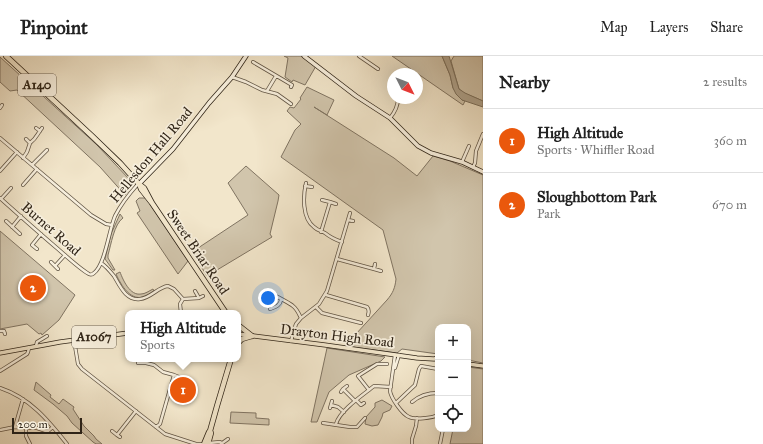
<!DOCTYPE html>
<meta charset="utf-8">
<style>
body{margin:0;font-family:"IM FELL Great Primer",serif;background:#f2f2f2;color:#222}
.controls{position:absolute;right:12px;bottom:12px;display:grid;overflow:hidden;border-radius:8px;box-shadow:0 4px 16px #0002}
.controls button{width:36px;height:36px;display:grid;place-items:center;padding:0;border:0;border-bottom:1px solid #e0e0e0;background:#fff;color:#222;font:20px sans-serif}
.compass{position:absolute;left:387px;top:12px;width:36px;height:36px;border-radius:50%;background:#fff;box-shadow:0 4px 16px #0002;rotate:132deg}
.scale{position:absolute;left:12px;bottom:10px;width:70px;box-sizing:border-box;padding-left:4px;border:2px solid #2f2417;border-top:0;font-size:11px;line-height:14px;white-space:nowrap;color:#2f2417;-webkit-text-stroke:3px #f7efdd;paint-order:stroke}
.you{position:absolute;left:268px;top:242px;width:14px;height:14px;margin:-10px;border:3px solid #fff;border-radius:50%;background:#1a73e8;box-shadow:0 0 0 6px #1a73e833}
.badge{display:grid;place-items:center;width:26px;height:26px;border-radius:50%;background:#ea580c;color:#fff;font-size:13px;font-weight:700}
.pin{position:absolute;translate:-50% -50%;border:2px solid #fff;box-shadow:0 1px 4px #0006}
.popup{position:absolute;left:125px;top:254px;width:116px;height:52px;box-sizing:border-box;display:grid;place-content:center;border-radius:8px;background:#fff;filter:drop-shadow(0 1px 3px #0005);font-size:13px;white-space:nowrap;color:#767676}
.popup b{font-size:15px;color:#222}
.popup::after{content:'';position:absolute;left:50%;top:100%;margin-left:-8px;border:8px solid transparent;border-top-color:#fff}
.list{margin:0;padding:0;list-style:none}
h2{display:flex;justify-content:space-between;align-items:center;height:52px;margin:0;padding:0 16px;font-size:17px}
h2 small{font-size:13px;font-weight:400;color:#767676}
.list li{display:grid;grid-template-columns:26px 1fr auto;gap:12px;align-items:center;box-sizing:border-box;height:64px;padding:0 16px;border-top:1px solid #e0e0e0}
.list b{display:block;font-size:15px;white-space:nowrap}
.list p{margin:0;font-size:13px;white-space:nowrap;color:#767676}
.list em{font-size:13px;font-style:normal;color:#767676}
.icon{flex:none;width:22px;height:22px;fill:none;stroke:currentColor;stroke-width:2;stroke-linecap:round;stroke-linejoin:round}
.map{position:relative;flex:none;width:483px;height:388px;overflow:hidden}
header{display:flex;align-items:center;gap:24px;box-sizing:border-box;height:56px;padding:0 20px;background:#fff;border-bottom:1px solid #e0e0e0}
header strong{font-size:19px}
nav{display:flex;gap:22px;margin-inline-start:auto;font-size:14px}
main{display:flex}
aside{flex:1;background:#fff}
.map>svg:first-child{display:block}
</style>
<header>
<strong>Pinpoint</strong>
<nav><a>Map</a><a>Layers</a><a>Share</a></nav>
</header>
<main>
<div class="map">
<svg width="483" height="388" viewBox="0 0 483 388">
<rect width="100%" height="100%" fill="#f2e6cb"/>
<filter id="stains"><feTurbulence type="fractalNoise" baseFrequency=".005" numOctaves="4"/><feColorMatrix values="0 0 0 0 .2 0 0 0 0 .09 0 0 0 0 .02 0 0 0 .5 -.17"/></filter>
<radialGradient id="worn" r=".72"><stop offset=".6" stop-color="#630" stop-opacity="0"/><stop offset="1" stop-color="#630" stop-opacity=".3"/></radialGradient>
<!-- green -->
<path fill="#d1c5ac" stroke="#807462" d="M 284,0 L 301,0 L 316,10 L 305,29 L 293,24 L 292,26 L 285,21 L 288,2 Z
M 392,0 L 442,0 L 450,19 L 453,32 L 462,44 L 465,45 L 463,49 Z
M 454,0 L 483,0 L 483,45 L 464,37 L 459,33 L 451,5 Z
M 0,1 L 97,89 L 130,124 L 132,130 L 125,139 L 100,111 L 17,34 L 10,35 L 0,26 Z
M 307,31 L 334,44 L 327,59 L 314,51 L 394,102 L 417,120 L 433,100 L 450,105 L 483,119 L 483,307 L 468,304 L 468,271 L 438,271 L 438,298 L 402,293 L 397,297 L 345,290 L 387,244 C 393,237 395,232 396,223 L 383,174 L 281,101 L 295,74 L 301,68 L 287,55 L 290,51 L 294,52 L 301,43 L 300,42 Z
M 246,110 L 279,139 L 278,145 L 270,178 L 272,181 L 207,220 L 192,196 L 248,159 L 228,127 Z
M 139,142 L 146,142 L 188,205 L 178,218 L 137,157 L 140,155 L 136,145 Z
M 120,158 L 123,162 C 114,168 111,189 108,199 L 108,202 L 115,214 L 113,214 L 105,203 L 111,178 Z
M 0,175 L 75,239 L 59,264 L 42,279 L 41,277 L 39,278 L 27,268 L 0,273 Z
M 120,216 C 123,224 130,240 141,238 C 145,238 149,235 153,233 L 154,235 C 151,236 149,239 146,240 C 131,247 121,229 116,218 Z
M 327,292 L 385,301 L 381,305 L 349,319 L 329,336 L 317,366 L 311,366 Z
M 468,311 L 483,313 L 483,388 L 450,388 L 453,373 L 468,373 Z
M 36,326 L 51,339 L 50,341 L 59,348 L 63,343 L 74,351 L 73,353 L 84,370 L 94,380 L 96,383 L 102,388 L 96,388 L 93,386 L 72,367 L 67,360 L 53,348 L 34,334 Z
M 382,344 L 392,350 L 390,354 L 383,357 L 382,361 L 378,369 L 372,370 L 365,368 L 366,361 L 375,351 L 375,347 Z
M 231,356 L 256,357 L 256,362 L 269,363 L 269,369 L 230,367 Z"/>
<!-- water -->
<path fill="#b0a48e" stroke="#7c715e" d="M 442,0 L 449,0 L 459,33 L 465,37 L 483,45 L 483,51 L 462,44 L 456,38 L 453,32 L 450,19 Z"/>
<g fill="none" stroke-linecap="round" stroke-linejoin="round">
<!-- street casing -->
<g stroke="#605444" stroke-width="4">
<path id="street" d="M 359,0 L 378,13
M 253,6 L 292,29 L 291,31
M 232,21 L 246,26 L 262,34 L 277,38 L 291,48
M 393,26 L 393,32
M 267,35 L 276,20
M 0,52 L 2,49
M 390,62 C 395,56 398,50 398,42
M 36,72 L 40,75
M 0,82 L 91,159 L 106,168 L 112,169
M 30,87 C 37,82 37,78 42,72
M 23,102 L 27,96 L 30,87 L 26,83
M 462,106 L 469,90
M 32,109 L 47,94
M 473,111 L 475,107 L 476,95 L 483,78
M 0,115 L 17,96
M 306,127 C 303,140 302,162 314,171 C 317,174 321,175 325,177 C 330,181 336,184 342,186
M 23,129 L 37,113
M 305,130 L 312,131
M 0,142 C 19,159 38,176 58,193 C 65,199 80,213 89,218 C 91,219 92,219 94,217 C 105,209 109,174 115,160 C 121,148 129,138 138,128
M 1,143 L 11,132
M 330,146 L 336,148
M 348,164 L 353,165
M 6,165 L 20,178
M 12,171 L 21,160
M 321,176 L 330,146 L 322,144
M 37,193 L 32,189 L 41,178
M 337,203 L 374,213 L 375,208
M 51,206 L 58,213
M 101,207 C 106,210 110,215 114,220 C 120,230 126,245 140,243 C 151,242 158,231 168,230 L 174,233 L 183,243
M 55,210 L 65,199
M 374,213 L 381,215
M 195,235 L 199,242
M 326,239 L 367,251 C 369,253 369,256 368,259
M 265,245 L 275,240 C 278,241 291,248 293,250 C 297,253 299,258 301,262
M 316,251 L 322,257 L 361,267
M 270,253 C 275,251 280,250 281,244
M 181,257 L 180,248 L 183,243 L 199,242 L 203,240
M 0,275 L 4,275 L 5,278
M 74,284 L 78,308 L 82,313 L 165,378 L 196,388 L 201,388
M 291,285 L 294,274 L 296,268 L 301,262 L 319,248 L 327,235 L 350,157
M 36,290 L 37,286 L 47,280
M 395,299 L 390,335 C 391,342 402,358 409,361 C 415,364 432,362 438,359
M 138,307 L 146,307 L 154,309 L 163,316 L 174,319
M 395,312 L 399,299
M 0,315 L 27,298 L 28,296 L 29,292
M 0,332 C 30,342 48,364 67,388
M 343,333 L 347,330
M 369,334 L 358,320 L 377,308 L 387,308
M 341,336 L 343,333 L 355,345
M 356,344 L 361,349 L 364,347
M 412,346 C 420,339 428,337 438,337
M 396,347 L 415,329 L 419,313 L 421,310 L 438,313
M 331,349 L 338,351 L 344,356
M 330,352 L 332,345
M 323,367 L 350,371 L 357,371 L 365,362
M 336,368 C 340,354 363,339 374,330 L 391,331
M 15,371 L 23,343
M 26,371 L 26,380 L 30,388
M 156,371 L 160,368 L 174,319 L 179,321
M 0,374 L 15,371 L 37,372 L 46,375 L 48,375 L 53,371
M 112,375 L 117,379
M 120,381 L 117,379 L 136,355
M 209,387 L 220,386 L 222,387
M 221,388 L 228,383
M 412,388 L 412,383 L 416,370 L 417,362
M 440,388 L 443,373"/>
</g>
<!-- secondary casing -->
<g stroke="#2f2417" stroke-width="5">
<path id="secondary" d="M 304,0 L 356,40 L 390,62 L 418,90 L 431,97 L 462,106 L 483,116
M 139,128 L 173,93 L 209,47 L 232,21 L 246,0"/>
</g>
<!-- primary casing -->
<g stroke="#2f2417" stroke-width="5">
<path id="primary" d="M 238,278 L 325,289 L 417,302 L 434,303 L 438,302
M 0,297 L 44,289 L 60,286 L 128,277
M 468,308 L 483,310"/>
</g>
<!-- highway casing -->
<g stroke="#2f2417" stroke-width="6">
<path id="highway" d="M 6,0 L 93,81 L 120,107 L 139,128 L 144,132 L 152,147
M 139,128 L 141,133 L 152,147 L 226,257
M 238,269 L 252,280
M 238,287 L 242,283 L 252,280
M 204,388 L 209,376
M 208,388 L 211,377 L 210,375 L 217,350 L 231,303"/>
</g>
<!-- street -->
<use href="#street" stroke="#f7efdd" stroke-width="2.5"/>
<!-- secondary -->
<use href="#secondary" stroke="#f7efdd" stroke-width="3.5"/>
<!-- primary -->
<use href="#primary" stroke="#f2e6cb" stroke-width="3.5"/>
<!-- highway -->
<use href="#highway" stroke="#f2e6cb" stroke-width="4.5"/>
</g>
<g text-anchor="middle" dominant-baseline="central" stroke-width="3.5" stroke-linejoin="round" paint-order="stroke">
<!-- shield labels -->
<g fill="#f7efdd" stroke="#6b6152" stroke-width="1">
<rect x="18" y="18" width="38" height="22" rx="3"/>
<rect x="72" y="270" width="44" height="22" rx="3"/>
</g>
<g font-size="13" font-weight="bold" fill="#2f2417">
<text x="37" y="29">A140</text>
<text x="94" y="281">A1067</text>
</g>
<!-- street labels -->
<g font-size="14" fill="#2f2417" stroke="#f7efdd">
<text transform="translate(151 99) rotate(-50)">Hellesdon Hall Road</text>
<text transform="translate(51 173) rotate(41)">Burnet Road</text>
<text transform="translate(198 196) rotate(56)">Sweet Briar Road</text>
<text transform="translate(337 280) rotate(7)">Drayton High Road</text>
</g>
</g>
<rect width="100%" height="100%" filter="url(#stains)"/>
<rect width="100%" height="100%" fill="url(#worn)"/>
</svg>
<div class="controls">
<button>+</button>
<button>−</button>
<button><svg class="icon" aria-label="locate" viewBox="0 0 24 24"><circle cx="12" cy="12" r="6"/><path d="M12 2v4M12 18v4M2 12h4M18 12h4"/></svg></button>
</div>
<svg class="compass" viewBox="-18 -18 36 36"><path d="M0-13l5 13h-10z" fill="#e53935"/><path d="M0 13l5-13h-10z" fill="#767676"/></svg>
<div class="scale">200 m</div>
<div class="you"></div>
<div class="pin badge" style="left:183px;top:334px">1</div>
<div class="popup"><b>High Altitude</b>Sports</div>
<div class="pin badge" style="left:33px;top:232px">2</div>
</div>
<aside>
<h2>Nearby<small>2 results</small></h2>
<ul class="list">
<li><span class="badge">1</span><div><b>High Altitude</b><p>Sports · Whiffler Road</p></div><em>360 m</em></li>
<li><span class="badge">2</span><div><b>Sloughbottom Park</b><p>Park</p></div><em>670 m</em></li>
</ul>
</aside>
</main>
